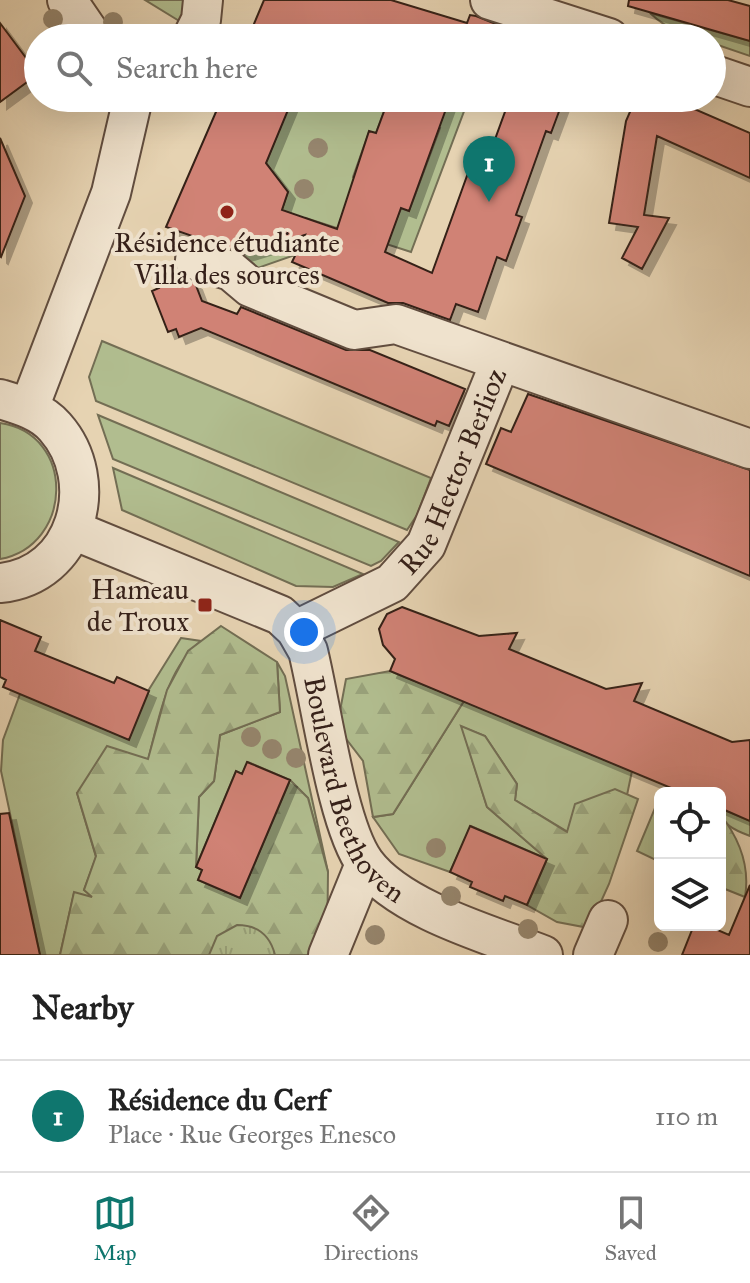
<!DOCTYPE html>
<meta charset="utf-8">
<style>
body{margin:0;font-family:"IM FELL Great Primer",serif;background:#f2f2f2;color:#222}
.controls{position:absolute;right:24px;bottom:24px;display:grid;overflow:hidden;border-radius:12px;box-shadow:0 8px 32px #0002}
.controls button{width:72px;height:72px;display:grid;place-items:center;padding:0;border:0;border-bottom:2px solid #e0e0e0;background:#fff;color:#222;font:40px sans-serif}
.you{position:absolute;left:304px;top:632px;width:28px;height:28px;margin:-20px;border:6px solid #fff;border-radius:50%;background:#1a73e8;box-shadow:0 0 0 12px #1a73e833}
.badge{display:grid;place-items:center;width:52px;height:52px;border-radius:50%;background:#0f766e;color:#fff;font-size:26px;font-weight:700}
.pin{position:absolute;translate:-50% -66px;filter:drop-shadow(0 2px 4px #0008)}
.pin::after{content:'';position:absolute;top:42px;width:28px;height:24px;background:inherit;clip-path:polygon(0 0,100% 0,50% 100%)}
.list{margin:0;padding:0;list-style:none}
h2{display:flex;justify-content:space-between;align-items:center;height:104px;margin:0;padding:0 32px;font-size:34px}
h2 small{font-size:26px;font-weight:400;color:#767676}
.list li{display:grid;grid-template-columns:52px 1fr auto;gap:24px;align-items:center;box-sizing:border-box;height:112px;padding:0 32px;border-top:2px solid #e0e0e0}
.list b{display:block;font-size:30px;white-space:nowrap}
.list p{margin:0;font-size:26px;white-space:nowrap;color:#767676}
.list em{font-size:26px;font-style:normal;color:#767676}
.icon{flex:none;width:44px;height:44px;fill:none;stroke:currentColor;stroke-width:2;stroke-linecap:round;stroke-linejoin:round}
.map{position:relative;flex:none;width:750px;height:955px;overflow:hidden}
.search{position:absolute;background:#fff;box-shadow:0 8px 32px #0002;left:24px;right:24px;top:24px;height:88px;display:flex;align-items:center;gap:20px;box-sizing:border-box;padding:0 28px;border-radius:44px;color:#767676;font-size:30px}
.sheet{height:216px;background:#fff}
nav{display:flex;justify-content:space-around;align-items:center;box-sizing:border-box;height:112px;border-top:2px solid #e0e0e0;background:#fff;font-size:22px;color:#767676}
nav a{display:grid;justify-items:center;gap:4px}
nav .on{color:#0f766e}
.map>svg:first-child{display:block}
</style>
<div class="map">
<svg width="750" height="955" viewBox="0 0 750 955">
<defs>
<pattern id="forest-firs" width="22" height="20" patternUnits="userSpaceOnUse" patternTransform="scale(2)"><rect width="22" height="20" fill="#b1bd8f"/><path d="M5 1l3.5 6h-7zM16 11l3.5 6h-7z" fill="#99a27b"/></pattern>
<pattern id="park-tufts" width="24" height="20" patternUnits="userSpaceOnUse" patternTransform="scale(2)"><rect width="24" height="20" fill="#b1bd8f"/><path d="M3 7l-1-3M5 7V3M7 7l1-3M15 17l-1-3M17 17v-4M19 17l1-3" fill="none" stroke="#99a27b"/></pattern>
<filter id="shadow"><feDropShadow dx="7" dy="7" stdDeviation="0" flood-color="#0004"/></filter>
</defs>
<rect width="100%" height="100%" fill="#e6d3b2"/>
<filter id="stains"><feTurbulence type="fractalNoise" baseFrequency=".0025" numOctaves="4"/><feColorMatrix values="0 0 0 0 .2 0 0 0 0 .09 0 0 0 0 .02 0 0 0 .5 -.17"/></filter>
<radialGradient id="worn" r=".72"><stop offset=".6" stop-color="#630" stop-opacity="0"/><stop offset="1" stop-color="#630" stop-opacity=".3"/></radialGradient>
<!-- grass -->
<path fill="#b1bd8f" stroke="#736e54" stroke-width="2" d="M 145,0 L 194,0 L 189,27 Z
M 292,98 L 389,98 L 376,133 L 369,132 L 353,177 L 395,223 L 401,208 L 409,211 L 440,128 L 436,126 L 446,99 L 469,98 L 411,252 L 306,218 L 304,237 L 295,255 L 249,271 L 197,254 L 175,253 L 179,241 L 192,245 L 209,243 L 244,254 L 274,232 L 288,192 L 266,163 Z
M 102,341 L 431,478 L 417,515 L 407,530 L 96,401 L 89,377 Z
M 98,415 L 399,542 L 381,561 L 371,566 L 113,459 Z
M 0,423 C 77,434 73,546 0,559 Z
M 113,468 L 363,574 L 333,587 L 296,586 L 122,510 Z
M 181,638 L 201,641 C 166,669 159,719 148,760 L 77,793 L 96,857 L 84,890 L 94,898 L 74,893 L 60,955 L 40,955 L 1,771 L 3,740 L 20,694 L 148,691 Z
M 277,662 L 285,676 L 328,872 L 308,798 L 290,780 L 248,762 L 242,774 L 236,771 L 196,867 L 199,797 L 214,781 L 220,735 L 280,712 Z
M 464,701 L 632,771 L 627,795 L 615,790 L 568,832 L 515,800 L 517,784 L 485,736 L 462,727 L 487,807 L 547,859 L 471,826 L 450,872 L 399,854 L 373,817 L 393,814 Z
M 655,808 L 660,810 L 660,862 L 637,851 Z
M 720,808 L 750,821 L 750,836 C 737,831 720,825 720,808 Z"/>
<!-- forest -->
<path fill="url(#forest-firs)" stroke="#736e54" stroke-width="2" d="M 650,13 L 750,41 L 750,56 L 712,43 L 712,38 C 687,38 668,30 650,13 Z
M 221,626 L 277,662 L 280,712 L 220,735 L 214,781 L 199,797 L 196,867 L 202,870 L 198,880 L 240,898 L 290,780 L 308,798 L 328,872 L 327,955 L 60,955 L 74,892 L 92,897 L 84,890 L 96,856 L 77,793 L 107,746 L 148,759 L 167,690 L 188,651 Z
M 390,671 L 464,701 L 393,814 L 373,817 L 363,761 L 337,727 L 346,679 Z
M 461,726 L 485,736 L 517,784 L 515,800 L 567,832 L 575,804 L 615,789 L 638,799 L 609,884 L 589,928 L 557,922 L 527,905 L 547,859 L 487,807 Z
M 720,814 C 739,838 750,867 745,897 L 720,887 Z"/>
<!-- park -->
<path fill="url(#park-tufts)" stroke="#736e54" stroke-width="2" d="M 237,925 C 258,925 270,935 275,955 L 209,955 L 217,936 Z"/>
<!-- building -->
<path fill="#d08275" stroke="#352019" stroke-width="2" filter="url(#shadow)" d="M 264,0 L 391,0 L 467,23 L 470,15 L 476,16 L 531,38 L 248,38 Z
M 629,0 L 728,0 L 750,6 L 750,41 L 628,6 Z
M 0,23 L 38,74 L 0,102 Z
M 222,98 L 293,98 L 266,163 L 288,192 L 282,210 L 337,229 L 369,131 L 376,133 L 389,98 L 450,98 L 409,211 L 401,208 L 385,252 L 432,273 L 477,148 L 490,153 L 510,98 L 564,98 L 551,133 L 546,131 L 525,190 L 516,215 L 522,217 L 506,261 L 497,257 L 478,312 L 456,304 L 450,320 L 403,303 L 388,303 L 292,262 L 305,235 L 244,254 L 166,227 Z
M 636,98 L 669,98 L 750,133 L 750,178 L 657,136 L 644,215 L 669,218 L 642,269 L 622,258 L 638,227 L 609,223 L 626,121 Z
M 0,138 L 25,196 L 1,257 L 0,256 Z
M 177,271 L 195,283 L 202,301 L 237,314 L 241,307 L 346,350 L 370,350 L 465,389 L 449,426 L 437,421 L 435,426 L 201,328 L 179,337 L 176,329 L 168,332 L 152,291 L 159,288 L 156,279 Z
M 528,394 L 750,470 L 750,576 L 486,464 L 501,428 L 511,432 Z
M 402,607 L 479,636 L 517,633 L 509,649 L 606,689 L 642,683 L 634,701 L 732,742 L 750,740 L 750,821 L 720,808 L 720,793 L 683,793 L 390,671 L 395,659 L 383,645 L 379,629 L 387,614 Z
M 0,620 L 41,637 L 35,651 L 114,683 L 117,677 L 149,691 L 129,740 L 3,687 L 6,680 L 0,677 Z
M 247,762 L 290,780 L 240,898 L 198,880 L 202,870 L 196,867 L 236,771 L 242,774 Z
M 9,813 L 21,868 L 40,955 L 0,955 L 0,814 Z
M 470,826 L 547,859 L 527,905 L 505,896 L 503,901 L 470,887 L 472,882 L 450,872 Z
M 750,885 L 750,955 L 682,955 L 694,925 L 706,925 L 729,935 Z"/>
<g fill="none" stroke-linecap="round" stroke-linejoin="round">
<!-- minor casing -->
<g stroke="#614d3f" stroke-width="42">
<g id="minor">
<path d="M 67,0 L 93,38"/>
<path d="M 490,0 L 609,38"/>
<path d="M 192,38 L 201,20 L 203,0"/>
<path d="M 712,74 L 750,87"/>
<path d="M 195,260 L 231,271 L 250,287 L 354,330 L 396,324 L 750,449"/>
<path d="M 0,399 C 20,405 41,411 55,427 C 103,481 77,576 0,583"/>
<path d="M 29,408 L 111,193 L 133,98"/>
<path id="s1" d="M 73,530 L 280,615 L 296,630 L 308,651 C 321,703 337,825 365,863 C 400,910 491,935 543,955"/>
<path id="s2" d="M 296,630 L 392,583 L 426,545 L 500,363"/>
<path d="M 328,955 L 365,864"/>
<path d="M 593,955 L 608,920"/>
</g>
</g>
<!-- minor -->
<use href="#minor" stroke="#efe2cd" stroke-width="38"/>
</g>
<!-- trees -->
<g fill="#96866e">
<circle cx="53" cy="19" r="10"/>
<circle cx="113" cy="22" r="10"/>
<circle cx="318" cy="148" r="10"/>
<circle cx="304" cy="189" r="10"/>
<circle cx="251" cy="737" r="10"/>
<circle cx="272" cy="749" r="10"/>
<circle cx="296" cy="758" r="10"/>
<circle cx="436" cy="848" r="10"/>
<circle cx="451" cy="896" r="10"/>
<circle cx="528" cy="929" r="10"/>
<circle cx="375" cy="935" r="10"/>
<circle cx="658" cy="942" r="10"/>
</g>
<!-- markers -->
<g fill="#8f2418" stroke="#efe2cd" stroke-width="3">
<circle cx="227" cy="212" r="8"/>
<rect x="197" y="597" width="16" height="16" rx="4"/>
</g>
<g text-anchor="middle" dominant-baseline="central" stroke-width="8" stroke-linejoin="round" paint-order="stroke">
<!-- poi labels -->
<g font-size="28" fill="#352019" stroke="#efe2cd">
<text x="227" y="242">Résidence étudiante<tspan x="227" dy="32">Villa des sources</tspan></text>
<text x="189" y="589" text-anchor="end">Hameau<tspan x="189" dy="32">de Troux</tspan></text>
</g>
<!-- street labels -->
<g font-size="28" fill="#352019" stroke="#efe2cd">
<text stroke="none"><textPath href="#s2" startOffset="236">Rue Hector Berlioz</textPath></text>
<text stroke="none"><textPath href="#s1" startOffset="418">Boulevard Beethoven</textPath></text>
</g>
</g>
<rect width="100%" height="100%" filter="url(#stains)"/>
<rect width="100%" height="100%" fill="url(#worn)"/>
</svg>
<div class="controls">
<button><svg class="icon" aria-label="locate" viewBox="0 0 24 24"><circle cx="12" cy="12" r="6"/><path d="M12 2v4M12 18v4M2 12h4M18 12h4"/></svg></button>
<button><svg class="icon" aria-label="layers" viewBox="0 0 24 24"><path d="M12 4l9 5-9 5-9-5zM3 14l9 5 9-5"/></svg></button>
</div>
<div class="you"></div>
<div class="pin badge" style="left:489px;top:202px">1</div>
<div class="search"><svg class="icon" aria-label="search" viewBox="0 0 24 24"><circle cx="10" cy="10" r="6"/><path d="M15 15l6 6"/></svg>Search here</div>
</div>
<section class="sheet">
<h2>Nearby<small></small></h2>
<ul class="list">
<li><span class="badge">1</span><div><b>Résidence du Cerf</b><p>Place · Rue Georges Enesco</p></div><em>110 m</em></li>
</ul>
</section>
<nav>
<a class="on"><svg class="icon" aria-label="map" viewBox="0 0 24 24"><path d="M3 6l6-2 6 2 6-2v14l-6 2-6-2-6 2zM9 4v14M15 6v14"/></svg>Map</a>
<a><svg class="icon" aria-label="directions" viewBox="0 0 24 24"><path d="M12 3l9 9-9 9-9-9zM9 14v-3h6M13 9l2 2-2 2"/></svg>Directions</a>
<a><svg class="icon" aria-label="saved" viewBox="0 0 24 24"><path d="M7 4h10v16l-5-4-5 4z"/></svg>Saved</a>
</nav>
